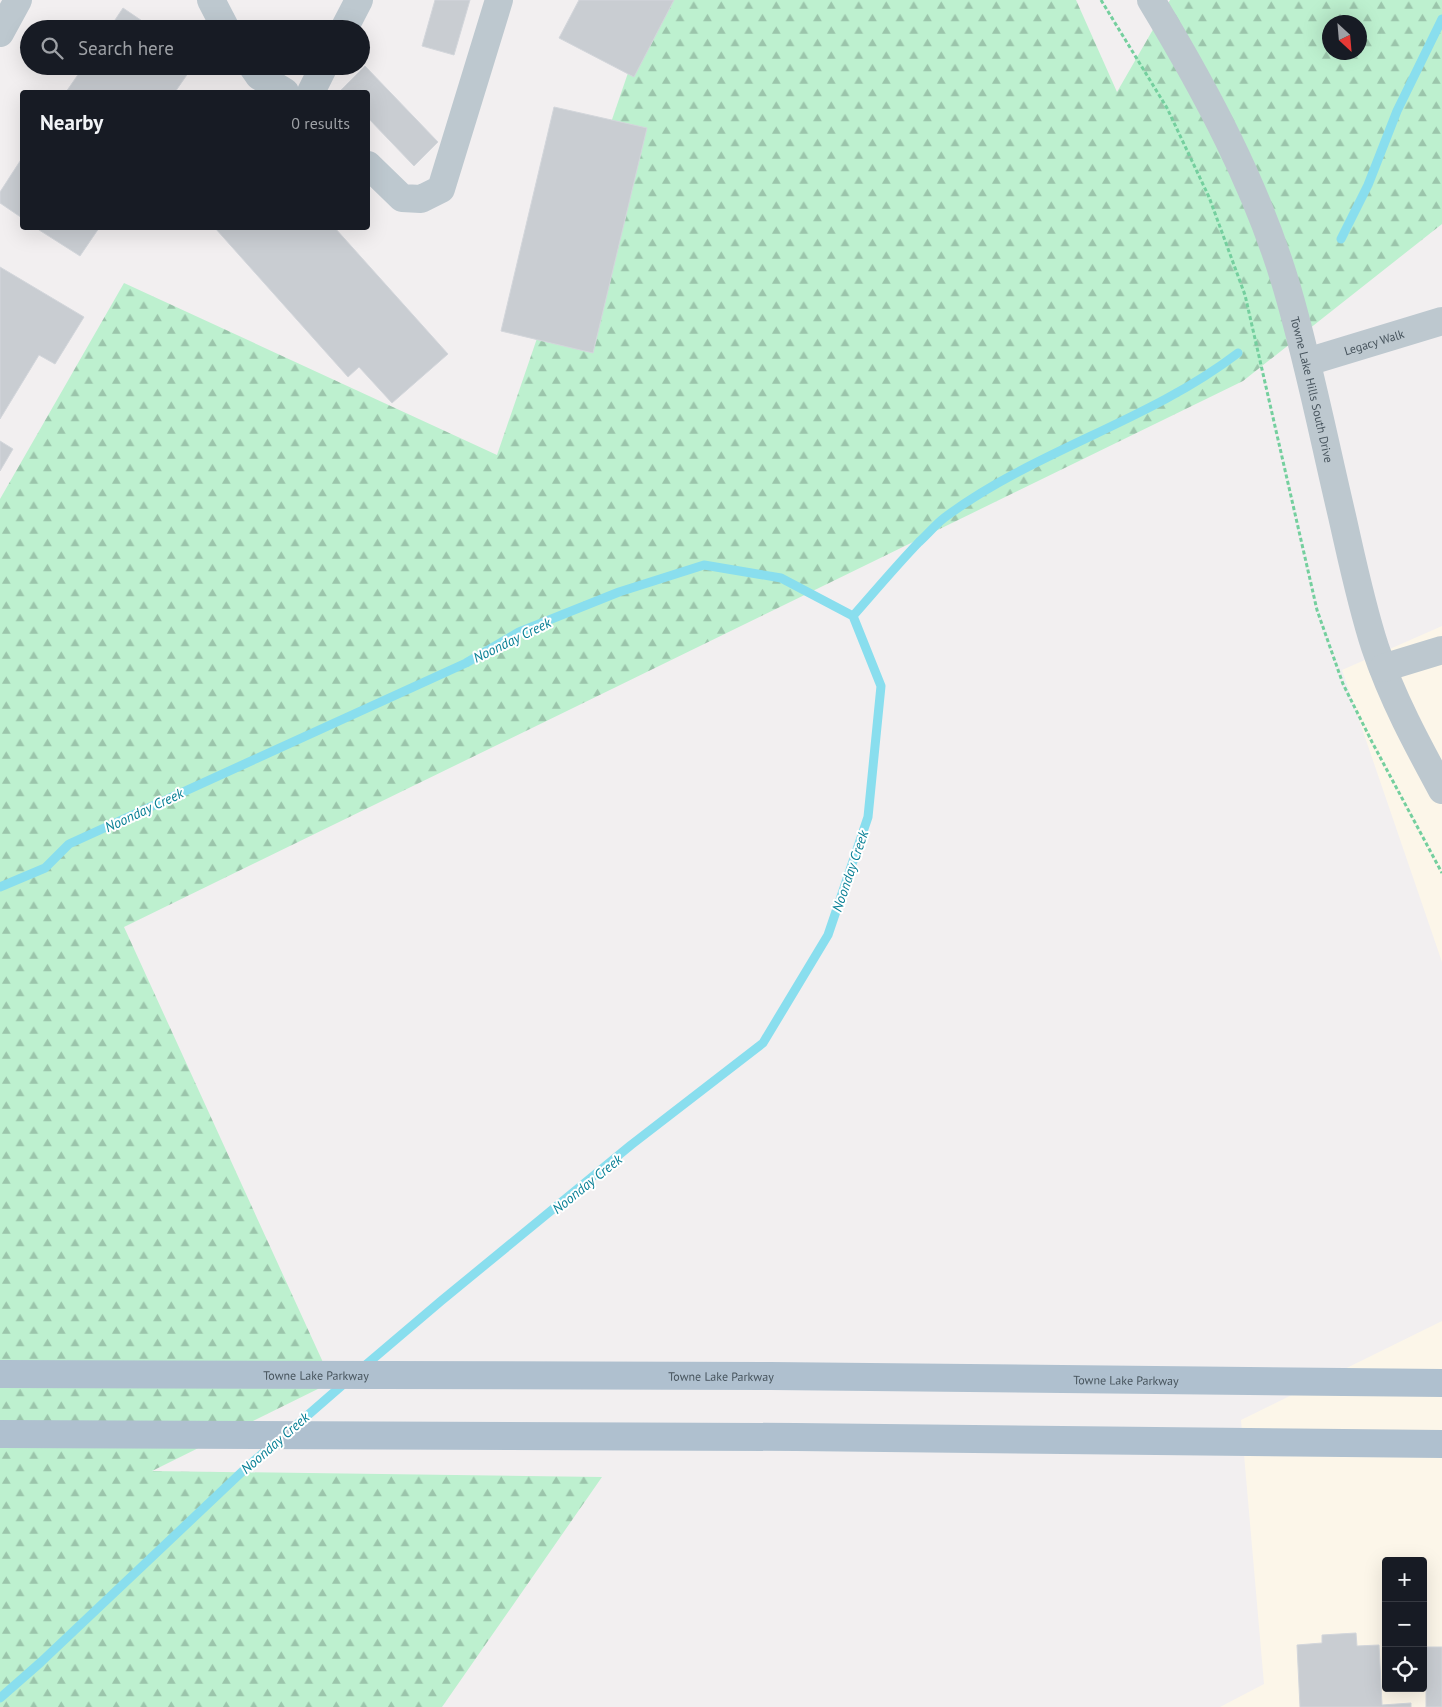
<!DOCTYPE html>
<meta charset="utf-8">
<style>
body{margin:0;font-family:"PT Sans",sans-serif;background:#20242c;color:#f1f3f6}
.controls{position:absolute;right:15px;bottom:15px;display:grid;overflow:hidden;border-radius:5px;box-shadow:0 5px 20px #0002}
.controls button{width:45px;height:45px;display:grid;place-items:center;padding:0;border:0;border-bottom:1px solid #363941;background:#171b24;color:#f1f3f6;font:25px sans-serif}
.compass{position:absolute;left:1322px;top:15px;width:45px;height:45px;border-radius:50%;background:#171b24;box-shadow:0 5px 20px #0002;rotate:154deg}
.list{margin:0;padding:0;list-style:none}
h2{display:flex;justify-content:space-between;align-items:center;height:65px;margin:0;padding:0 20px;font-size:21px}
h2 small{font-size:16px;font-weight:400;color:#9ea1a6}
.icon{flex:none;width:28px;height:28px;fill:none;stroke:currentColor;stroke-width:2;stroke-linecap:round;stroke-linejoin:round}
.map{position:relative;flex:none;width:1442px;height:1707px;overflow:hidden}
.search{position:absolute;background:#171b24;box-shadow:0 5px 20px #0002;left:20px;top:20px;width:350px;height:55px;display:flex;align-items:center;gap:12px;box-sizing:border-box;padding:0 18px;border-radius:28px;color:#9ea1a6;font-size:19px}
.panel{position:absolute;background:#171b24;box-shadow:0 5px 20px #0002;left:20px;top:90px;width:350px;height:140px;border-radius:5px}
.map>svg:first-child{display:block}
</style>
<div class="map">
<svg width="1442" height="1707" viewBox="0 0 1442 1707">
<defs>
<pattern id="forest-firs" width="22" height="20" patternUnits="userSpaceOnUse" patternTransform="scale(1.25)"><rect width="22" height="20" fill="#bdf0cf"/><path d="M5 1l3.5 6h-7zM16 11l3.5 6h-7z" fill="#9bc5ab"/></pattern>
</defs>
<rect width="100%" height="100%" fill="#f2eff0"/>
<!-- commercial -->
<path fill="#fcf6e9" fill-rule="evenodd" d="M 1442,626 L 1442,962 L 1342,670 Z
M 1442,1321 L 1442,1707 L 1220,1707 L 1264,1684 L 1241,1420 ZM 1386,1561 L 1423,1561 L 1423,1688 L 1386,1688 Z"/>
<!-- forest -->
<path fill="url(#forest-firs)" fill-rule="evenodd" d="M 653,0 L 1076,0 L 1117,92 L 1170,0 L 1442,0 L 1442,224 L 1243,381 L 124,927 L 332,1382 L 152,1471 L 602,1477 L 442,1707 L 0,1707 L 0,499 L 124,283 L 497,455 ZM 1330,22 L 1360,22 L 1360,52 L 1330,52 Z"/>
<g fill="none" stroke-linecap="round" stroke-linejoin="round">
<!-- stream -->
<path stroke="#89deee" stroke-width="9" d="M 1341,239 L 1368,185 L 1397,111 L 1442,19
M 853,616 C 875,591 896,566 919,542 C 927,535 935,525 944,518 C 1035,450 1148,422 1238,353
M 0,887 L 45,868 L 69,844 L 466,663 L 519,632 L 619,592 L 704,565 L 781,578 L 853,616 L 881,686 L 868,817 L 828,935 L 763,1043 L 631,1145 L 441,1301 L 361,1369
M 293,1428 L 347,1381
M 0,1698 L 41,1662 L 246,1468 L 277,1441"/>
</g>
<!-- building -->
<path fill="#c9cdd2" stroke="#d3d6db" d="M 435,0 L 470,0 L 454,55 L 422,46 Z
M 579,0 L 674,0 L 634,77 L 559,38 Z
M 123,8 L 154,29 L 109,29 Z
M 84,66 L 193,66 L 175,92 L 66,92 Z
M 365,66 L 438,142 L 414,166 L 368,118 L 368,92 L 343,92 L 341,90 Z
M 554,107 L 647,128 L 593,353 L 501,331 Z
M 22,158 L 22,218 L 0,203 L 0,192 Z
M 36,228 L 99,228 L 80,256 Z
M 215,228 L 335,228 L 448,354 L 392,403 L 359,367 L 348,377 Z
M 0,267 L 84,317 L 55,364 L 39,355 L 0,419 Z
M 0,441 L 13,449 L 0,471 Z
M 1356,1633 L 1357,1646 L 1379,1645 L 1382,1705 L 1411,1703 L 1411,1707 L 1300,1707 L 1297,1645 L 1322,1643 L 1322,1635 Z
M 1426,1647 L 1442,1647 L 1442,1707 L 1426,1707 Z"/>
<g fill="none" stroke-linecap="round" stroke-linejoin="round">
<!-- path -->
<path stroke="#74cf9e" stroke-width="3" stroke-dasharray="4 2.5" stroke-linecap="butt" d="M 1101,0 L 1167,108 L 1209,197 L 1245,295 L 1317,610 L 1343,684 L 1372,742 L 1442,873"/>
<!-- minor -->
<g stroke="#bdc8cf" stroke-width="28">
<path d="M 211,0 L 226,29"/>
<path id="s1" d="M 1151,0 C 1206,91 1257,186 1287,288 C 1309,363 1324,440 1342,516 C 1352,560 1361,604 1375,647 C 1392,698 1417,744 1442,790"/>
<path d="M 344,29 L 359,0"/>
<path d="M 0,33 L 18,0"/>
<path d="M 252,66 L 259,76 L 285,92"/>
<path d="M 311,92 L 324,66"/>
<path d="M 368,165 L 402,198 L 421,199 L 441,189 L 499,0"/>
<path id="s2" d="M 1307,362 L 1442,321"/>
<path d="M 1383,668 L 1442,650"/>
</g>
<!-- major -->
<g stroke="#afc0cf" stroke-width="28">
<path id="s3" d="M 0,1374 L 771,1376 L 1442,1383"/>
<path d="M 0,1434 L 796,1437 L 1442,1444"/>
</g>
</g>
<g text-anchor="middle" dominant-baseline="central" stroke-width="4" stroke-linejoin="round" paint-order="stroke">
<!-- street labels -->
<g font-size="12" fill="#47545d" stroke="#fff">
<text stroke="none"><textPath href="#s2" startOffset="70">Legacy Walk</textPath></text>
<text stroke="none"><textPath href="#s1" startOffset="424">Towne Lake Hills South Drive</textPath></text>
<text stroke="none"><textPath href="#s3" startOffset="316">Towne Lake Parkway</textPath></text>
<text stroke="none"><textPath href="#s3" startOffset="721">Towne Lake Parkway</textPath></text>
<text stroke="none"><textPath href="#s3" startOffset="1126">Towne Lake Parkway</textPath></text>
</g>
<!-- water labels -->
<g font-size="14" font-style="italic" fill="#0a8096" stroke="#fff">
<text transform="translate(512 640) rotate(-26)">Noonday Creek</text>
<text transform="translate(144 810) rotate(-25)">Noonday Creek</text>
<text transform="translate(850 871) rotate(-71)">Noonday Creek</text>
<text transform="translate(587 1184) rotate(-39)">Noonday Creek</text>
<text transform="translate(275 1443) rotate(-41)">Noonday Creek</text>
</g>
</g>
</svg>
<div class="controls">
<button>+</button>
<button>−</button>
<button><svg class="icon" aria-label="locate" viewBox="0 0 24 24"><circle cx="12" cy="12" r="6"/><path d="M12 2v4M12 18v4M2 12h4M18 12h4"/></svg></button>
</div>
<svg class="compass" viewBox="-18 -18 36 36"><path d="M0-13l5 13h-10z" fill="#e53935"/><path d="M0 13l5-13h-10z" fill="#9ea1a6"/></svg>
<div class="search"><svg class="icon" aria-label="search" viewBox="0 0 24 24"><circle cx="10" cy="10" r="6"/><path d="M15 15l6 6"/></svg>Search here</div>
<section class="panel">
<h2>Nearby<small>0 results</small></h2>
<ul class="list">
</ul>
</section>
</div>
